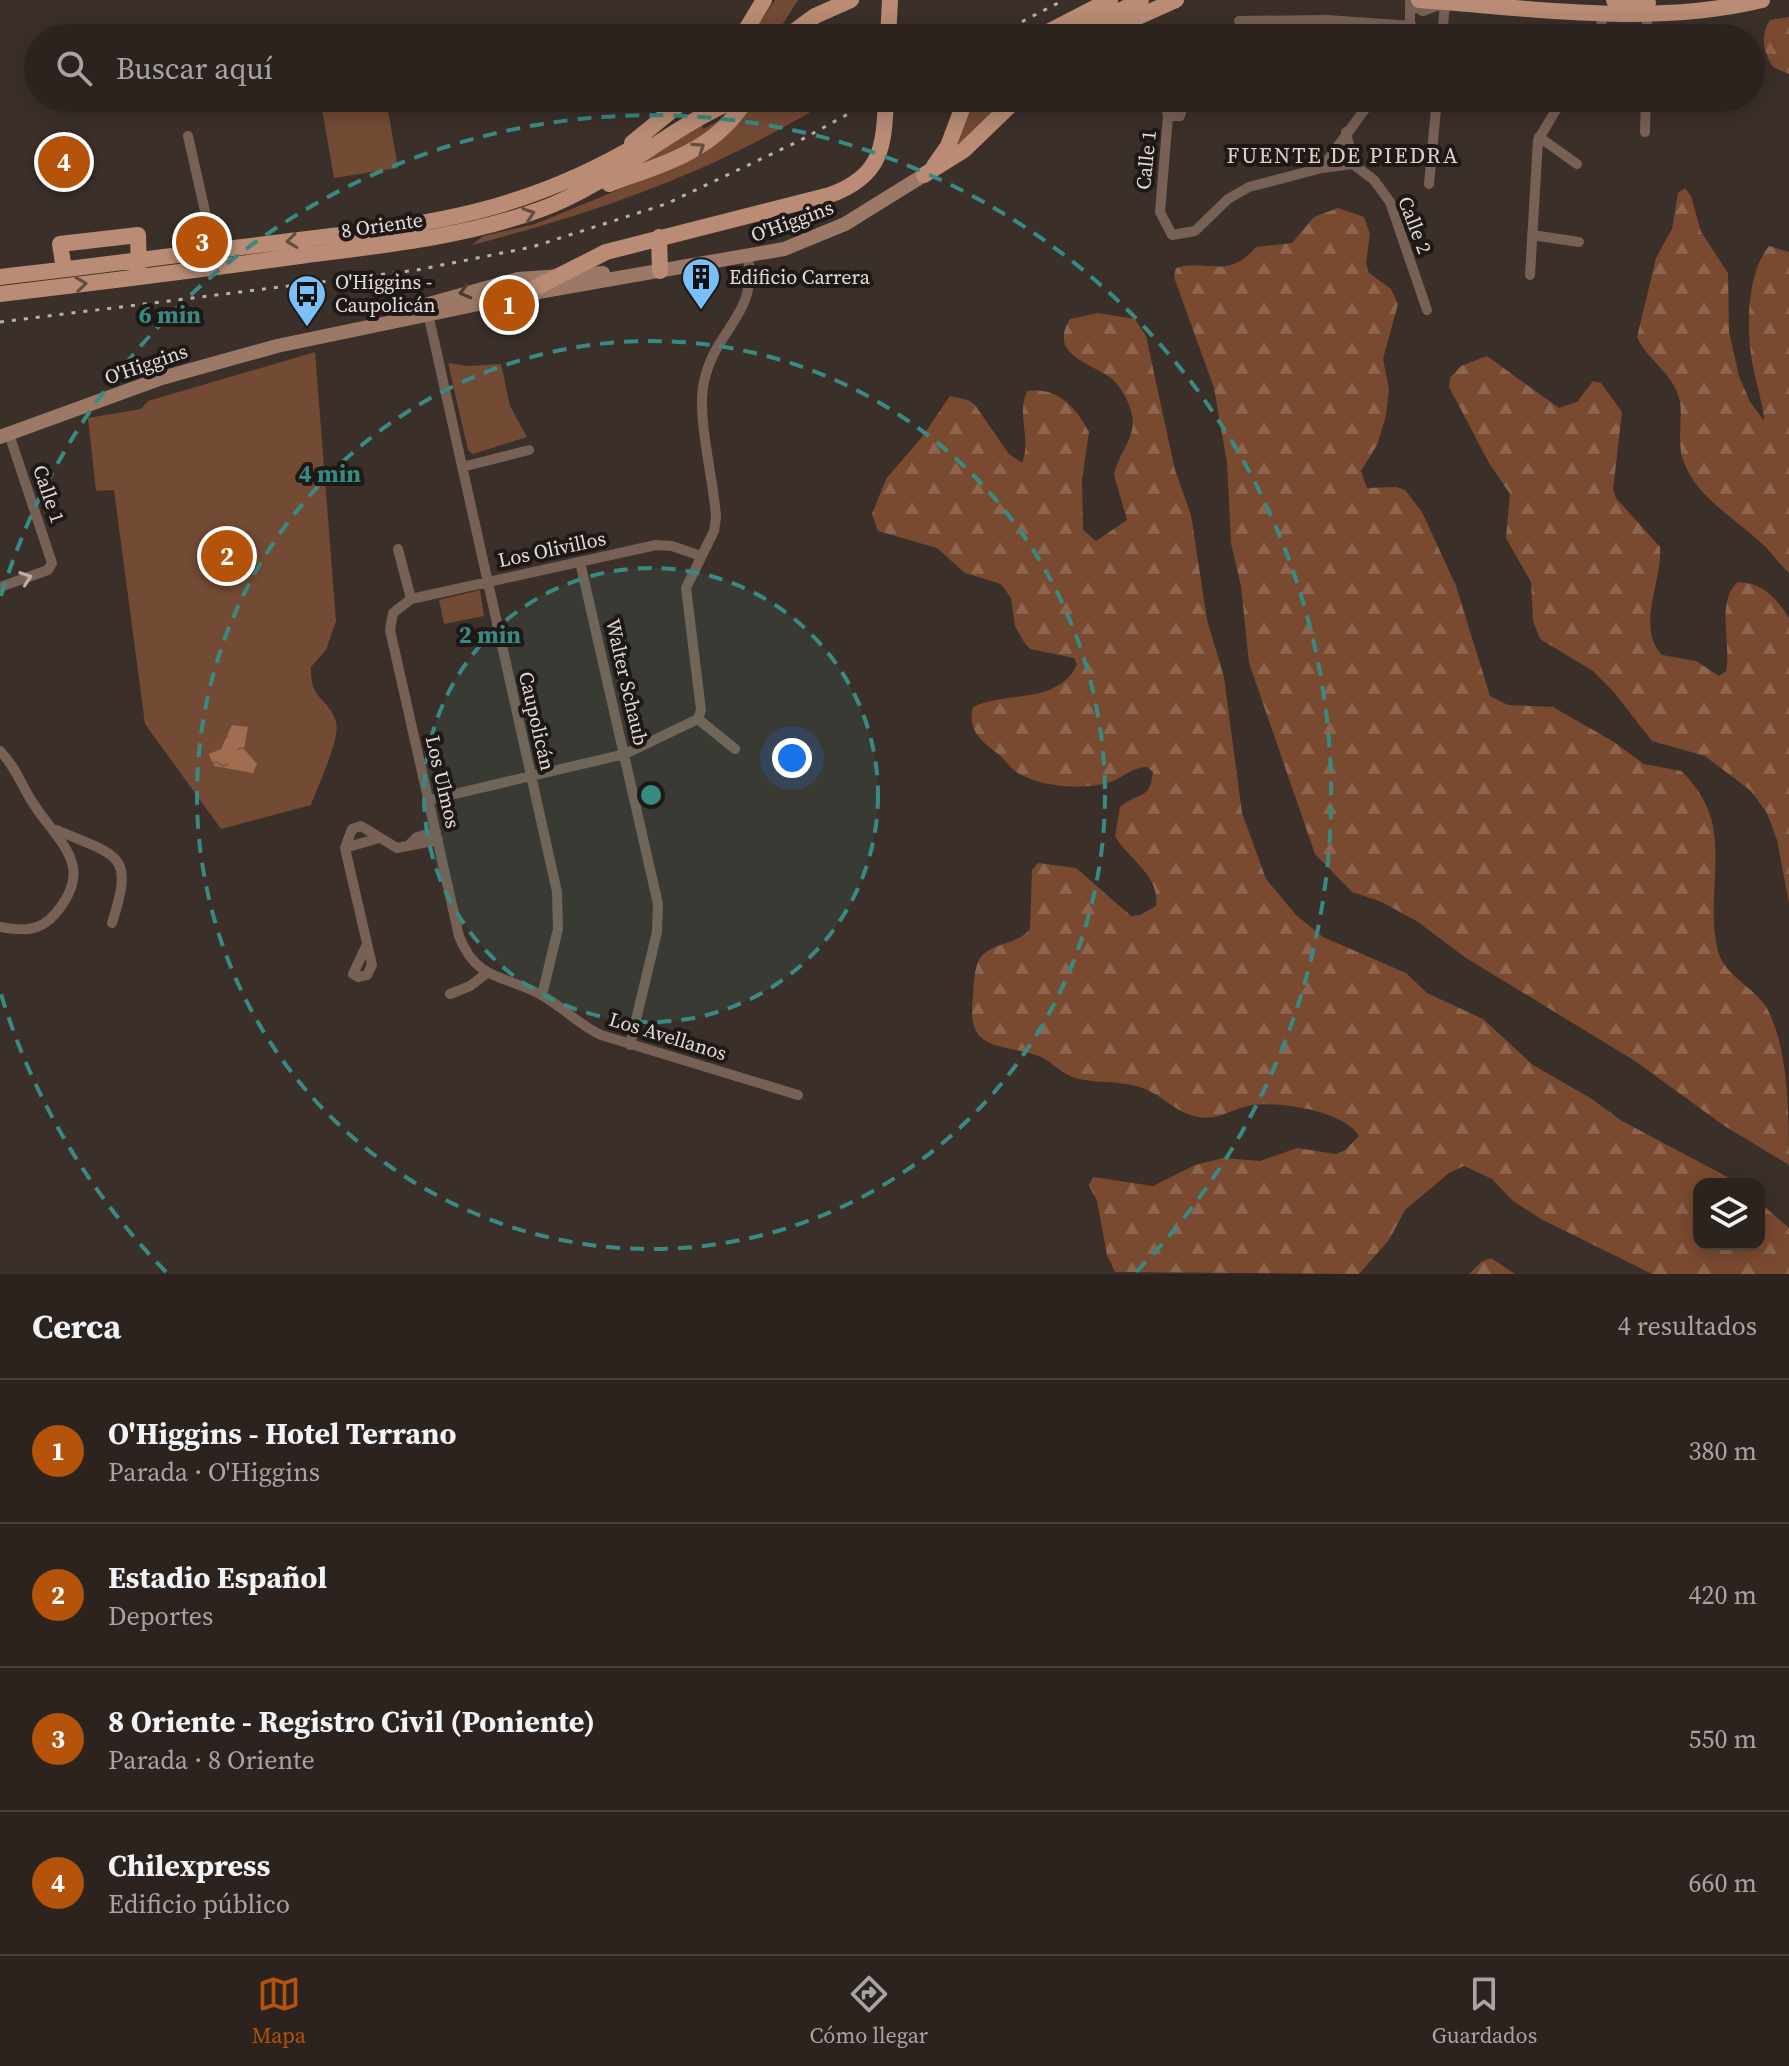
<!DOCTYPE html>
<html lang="es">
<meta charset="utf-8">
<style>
body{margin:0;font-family:"Source Serif 4",serif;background:#382f2c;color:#f1f3f6}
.controls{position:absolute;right:24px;bottom:24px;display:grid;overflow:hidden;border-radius:16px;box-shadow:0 4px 20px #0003}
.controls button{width:72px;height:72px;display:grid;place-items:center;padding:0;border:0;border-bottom:2px solid #48403d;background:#2c231f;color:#f1f3f6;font:40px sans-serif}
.you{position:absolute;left:792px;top:758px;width:28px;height:28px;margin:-20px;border:6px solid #fff;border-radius:50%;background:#1a73e8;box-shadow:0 0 0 12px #1a73e833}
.badge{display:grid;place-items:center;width:52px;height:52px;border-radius:50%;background:#b45309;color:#fff;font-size:26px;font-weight:700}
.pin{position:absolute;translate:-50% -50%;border:4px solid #fff;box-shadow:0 2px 8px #0006}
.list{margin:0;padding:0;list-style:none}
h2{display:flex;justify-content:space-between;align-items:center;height:104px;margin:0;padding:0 32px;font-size:34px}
h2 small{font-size:26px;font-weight:400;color:#a6a4a4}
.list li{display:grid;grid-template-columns:52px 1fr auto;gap:24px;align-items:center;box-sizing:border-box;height:144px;padding:0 32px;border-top:2px solid #48403d}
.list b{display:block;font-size:30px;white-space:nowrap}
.list p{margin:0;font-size:26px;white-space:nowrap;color:#a6a4a4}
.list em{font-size:26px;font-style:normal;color:#a6a4a4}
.icon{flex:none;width:44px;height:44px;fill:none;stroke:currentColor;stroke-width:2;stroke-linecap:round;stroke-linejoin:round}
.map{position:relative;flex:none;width:1789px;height:1274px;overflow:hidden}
.search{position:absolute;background:#2c231f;box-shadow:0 4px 20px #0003;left:24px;right:24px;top:24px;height:88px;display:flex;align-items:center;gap:20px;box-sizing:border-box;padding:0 28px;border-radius:44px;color:#a6a4a4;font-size:30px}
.sheet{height:680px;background:#2c231f}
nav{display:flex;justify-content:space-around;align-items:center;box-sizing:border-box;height:112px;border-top:2px solid #48403d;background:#2c231f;font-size:22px;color:#a6a4a4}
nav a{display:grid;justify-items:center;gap:4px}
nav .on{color:#b45309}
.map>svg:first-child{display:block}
</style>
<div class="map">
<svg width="1789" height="1274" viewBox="0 0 1789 1274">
<defs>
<pattern id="forest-firs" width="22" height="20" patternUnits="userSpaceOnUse" patternTransform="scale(2)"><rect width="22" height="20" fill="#7a4a30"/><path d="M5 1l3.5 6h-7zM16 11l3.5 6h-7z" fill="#8d644d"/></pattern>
<pattern id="water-ripples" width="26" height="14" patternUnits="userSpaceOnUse" patternTransform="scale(2)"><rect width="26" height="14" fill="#a06d51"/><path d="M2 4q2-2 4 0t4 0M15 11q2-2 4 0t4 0" fill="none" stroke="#7b5c4a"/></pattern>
</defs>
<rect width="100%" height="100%" fill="#3b2f29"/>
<!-- grass -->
<path fill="#734a34" d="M 775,0 L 798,0 L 774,38 L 749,38 Z
M 320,98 L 386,98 L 398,168 L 334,178 Z
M 834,98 C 713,172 608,209 472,245 L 483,236 L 535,224 L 698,157 C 721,141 734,117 752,104 C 771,90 811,98 834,98 Z
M 969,98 L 1012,98 L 949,156 Z
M 725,118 L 684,152 L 633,169 L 701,122 L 703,129 Z
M 315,352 L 336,621 L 326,650 L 311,667 C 310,702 328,696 336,722 C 341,739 317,787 311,805 L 221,829 L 145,724 L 114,490 L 96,491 L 88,418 L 141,409 L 148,401 Z
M 448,363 L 468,366 L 501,364 L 510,406 L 527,437 L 473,454 L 468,450 Z
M 480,590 L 484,616 L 444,624 L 439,600 Z"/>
<!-- forest -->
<path fill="url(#forest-firs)" d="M 1789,17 L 1789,74 L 1773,67 C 1763,53 1760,34 1770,20 Z
M 1685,188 L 1691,196 L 1701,232 L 1728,273 L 1729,332 L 1739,376 L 1750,402 L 1764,421 C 1763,403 1756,384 1753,366 C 1746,331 1746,274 1769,246 L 1789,252 L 1789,573 C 1778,563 1770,550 1759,541 C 1732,516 1696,497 1683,460 C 1676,438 1684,417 1679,398 C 1673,373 1647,360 1637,337 L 1656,258 L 1672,229 L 1678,193 Z
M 1338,208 L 1364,217 L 1370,234 L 1366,263 L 1369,273 L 1391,289 L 1398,304 L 1383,359 L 1389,389 L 1386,416 L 1377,445 L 1361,471 L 1367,488 L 1396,487 L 1405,490 L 1422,512 L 1456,586 L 1490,696 L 1508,705 L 1553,707 L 1614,742 L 1644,764 L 1681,771 C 1740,826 1702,887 1718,951 C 1724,974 1751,986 1765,1005 C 1789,1045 1789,1116 1789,1165 L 1723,1125 L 1635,1061 L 1466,958 L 1418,922 L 1382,902 L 1352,892 L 1315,854 L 1249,663 L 1241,586 L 1231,543 L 1227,463 L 1214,388 L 1174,277 L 1176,268 C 1208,258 1227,281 1256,247 L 1292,243 L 1314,217 Z
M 1098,313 L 1135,319 L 1146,336 L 1175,470 L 1191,515 L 1207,620 L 1224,677 L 1242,813 L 1266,879 L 1296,915 L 1323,937 L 1406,973 L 1427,993 L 1483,1019 L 1533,1065 L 1592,1099 L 1622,1121 L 1735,1181 L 1739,1184 L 1699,1184 L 1699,1244 L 1759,1244 L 1759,1202 L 1789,1228 L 1789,1274 L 1652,1274 L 1541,1219 L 1513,1201 L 1492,1179 L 1464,1166 L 1449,1173 L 1405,1210 L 1389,1240 L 1359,1274 L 1115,1272 L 1107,1255 L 1097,1201 L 1089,1185 L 1093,1177 L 1153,1186 L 1195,1165 L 1223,1158 L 1260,1161 L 1297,1148 L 1336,1154 L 1345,1150 L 1359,1136 C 1345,1111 1278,1101 1252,1105 C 1234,1108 1217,1121 1198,1117 C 1175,1113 1161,1093 1139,1087 C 1118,1080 1093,1084 1072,1077 C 1059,1072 1050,1059 1036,1055 C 996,1043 966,1051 973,996 C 974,984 974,970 979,960 C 988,943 1018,945 1030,929 L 1032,870 L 1038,863 L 1076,868 L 1131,916 L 1140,915 L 1156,906 C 1160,875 1129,860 1115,836 L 1120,807 C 1138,791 1150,802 1153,772 L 1147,767 C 1131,767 1122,779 1107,783 C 1082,790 1037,787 1015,771 C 1008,766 1004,758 997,753 C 981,741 967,729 973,707 C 1006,691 1057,705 1077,665 L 1074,658 L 1030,649 L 1024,642 L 1015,626 L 1011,598 L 1001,584 L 965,573 L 937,548 L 878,531 L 872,514 L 886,479 L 922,437 L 950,396 L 968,400 L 975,405 L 1009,454 L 1022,463 C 1032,439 1016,416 1027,391 C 1058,387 1075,406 1089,432 L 1082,479 L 1083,530 L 1096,541 L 1127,520 L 1114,475 C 1118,453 1139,435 1131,411 C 1128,400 1121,387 1112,379 C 1093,363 1047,356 1070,319 Z
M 1487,356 L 1559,408 L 1577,402 L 1593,381 L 1601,383 L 1622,412 L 1613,489 L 1616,498 L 1660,547 C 1663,581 1635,626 1662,655 L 1696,661 L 1719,676 L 1726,671 C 1732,645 1715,601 1738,582 C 1764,583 1776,598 1789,618 L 1789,903 L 1777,840 L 1767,813 L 1751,791 L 1705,756 L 1652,741 L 1613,691 L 1593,671 L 1540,639 L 1533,621 L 1531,582 L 1506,538 L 1510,494 L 1489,463 L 1449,387 L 1450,378 L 1461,366 Z
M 1491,1258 L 1515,1274 L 1469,1274 L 1481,1262 Z"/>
<!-- water -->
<path fill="url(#water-ripples)" d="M 232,725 L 248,727 L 244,749 L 257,764 L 253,773 L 214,766 L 209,754 L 221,749 Z"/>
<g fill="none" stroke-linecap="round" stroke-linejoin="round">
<!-- street -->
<path stroke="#776054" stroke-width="10" d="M 1410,4 L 1423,11 L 1444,3
M 1239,21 L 1327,20 L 1412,26
M 1410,38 L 1410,2
M 1442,38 L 1445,2
M 1600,38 L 1603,11
M 1647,38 L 1647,13
M 1544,98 L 1558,106
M 1221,104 L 1183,105 L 1172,98 L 1165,104 L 1168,116 L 1160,212 L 1172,235 L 1195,231 L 1228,199 L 1249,187 L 1322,168 L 1373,98
M 1168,116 L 1180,116 L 1183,105
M 1346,132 L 1353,164 L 1374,180 L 1390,202 L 1427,310
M 1645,132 L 1646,98
M 188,136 L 214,251
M 1539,137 L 1577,164
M 1322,168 L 1353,164
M 1429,184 L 1437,98
M 1532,235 L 1579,242
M 1530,275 L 1538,140 L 1563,98
M 427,309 L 557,892 L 558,929 L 542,995
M 462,467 L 529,450
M 398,549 L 411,599
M 701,556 L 672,546 L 656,545 L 411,599 L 393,613 L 390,630 L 459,936 C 477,983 508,975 543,996 C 564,1008 579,1025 601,1035 L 798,1095
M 580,562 L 658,904 L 657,932 L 630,1045
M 0,587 L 48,570 L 52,563 L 9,434
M 698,719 L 701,710 L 686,588 L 714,531 L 716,517 C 714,480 696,416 704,382 C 715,328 758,316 748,258
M 698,719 L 735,749
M 0,751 C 16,767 21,785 33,803 C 58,843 97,865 55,914 C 40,932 22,931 0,927
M 429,800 L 625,754 L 698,719
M 57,830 C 118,857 135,852 112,923
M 409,845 L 417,837 L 436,832
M 345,848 L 379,838
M 367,944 L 353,974 L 358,977 L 367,975 L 372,965 L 345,848 L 352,829 L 361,826 L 397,848 L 438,840
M 450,994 L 470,986 L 487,973"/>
<!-- secondary -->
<path stroke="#9c7967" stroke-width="14" d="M 393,314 L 518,279 L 603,273
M 0,437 L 162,378 L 277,346 L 521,295 L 784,249 L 845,224 L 924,175"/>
<!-- primary -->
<path stroke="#ba8c75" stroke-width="16" d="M 1419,0 C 1531,8 1651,27 1762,0
M 1614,0 L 1648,3
M 741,38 L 764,0
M 785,38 L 815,16 L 851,0
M 888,38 L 890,0
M 1036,38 L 1110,0
M 1066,38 L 1141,0
M 1091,38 L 1176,0
M 632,143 L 687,98
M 934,166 L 948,146 L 966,98
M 924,175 L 964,150 L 1018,98
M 609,184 C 664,163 715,152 747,98
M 659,237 L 660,271
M 64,269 L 60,244 L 138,235 L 139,268
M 0,277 C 89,267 177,255 266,244 C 411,226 515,219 644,141
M 0,294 C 102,282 205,269 307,255 C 385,245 464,237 539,210 C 612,184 668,127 740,98
M 521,295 L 606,252 L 830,195 C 882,176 884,147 886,98"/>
<!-- rail -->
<path stroke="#b9b0ab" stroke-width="3" stroke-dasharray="4 8" stroke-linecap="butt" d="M 990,38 L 1064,0
M 0,322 L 417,270 L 532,247 L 666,204 L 799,141 L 877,98"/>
</g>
<!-- one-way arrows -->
<defs><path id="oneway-chevron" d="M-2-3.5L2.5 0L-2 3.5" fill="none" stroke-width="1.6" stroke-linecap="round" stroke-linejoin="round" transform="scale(2)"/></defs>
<g stroke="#644d41">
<use href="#oneway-chevron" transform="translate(699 148) rotate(-34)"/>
<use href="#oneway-chevron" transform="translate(529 214) rotate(-19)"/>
<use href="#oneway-chevron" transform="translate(292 241) rotate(173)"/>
<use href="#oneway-chevron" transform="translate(81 284) rotate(-7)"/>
</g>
<use stroke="#4a3b32" href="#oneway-chevron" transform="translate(465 292) rotate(165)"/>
<use stroke="#bdb0a9" href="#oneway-chevron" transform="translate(26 578) rotate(-19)"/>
<!-- distance rings -->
<circle cx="651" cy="795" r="227" fill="#398a83" fill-opacity=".12"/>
<g fill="none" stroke="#398a83" stroke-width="4" stroke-dasharray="14 10">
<circle cx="651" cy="795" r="227"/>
<circle cx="651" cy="795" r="454"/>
<path d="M166 1272A680 680 0 0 1 1 994M1 596A680 680 0 1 1 1136 1272"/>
</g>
<!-- icons -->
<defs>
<g id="building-pin" transform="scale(2)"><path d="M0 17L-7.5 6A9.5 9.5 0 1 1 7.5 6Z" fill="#79bff8" stroke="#1e1916"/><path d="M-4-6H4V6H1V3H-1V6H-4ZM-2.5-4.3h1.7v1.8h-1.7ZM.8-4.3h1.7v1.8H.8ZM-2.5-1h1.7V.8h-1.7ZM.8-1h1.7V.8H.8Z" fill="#111"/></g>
<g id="bus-pin" transform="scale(2)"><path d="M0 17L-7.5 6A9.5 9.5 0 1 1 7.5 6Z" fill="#79bff8" stroke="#1e1916"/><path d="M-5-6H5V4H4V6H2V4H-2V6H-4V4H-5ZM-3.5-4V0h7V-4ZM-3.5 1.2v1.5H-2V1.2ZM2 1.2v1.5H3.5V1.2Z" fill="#111"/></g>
</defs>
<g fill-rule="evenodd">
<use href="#building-pin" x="701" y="277"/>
<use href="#bus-pin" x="307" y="294"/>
</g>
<g text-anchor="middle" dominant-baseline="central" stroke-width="8" stroke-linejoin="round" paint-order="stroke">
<!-- street labels -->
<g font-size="20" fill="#e3dbd7" stroke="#1e1916">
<text transform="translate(1146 160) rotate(-84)">Calle 1</text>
<text transform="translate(792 221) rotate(-20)">O'Higgins</text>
<text transform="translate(382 225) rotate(-8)">8 Oriente</text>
<text transform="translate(1415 225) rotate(69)">Calle 2</text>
<text transform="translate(146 364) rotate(-19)">O'Higgins</text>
<text transform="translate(49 494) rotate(71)">Calle 1</text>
<text transform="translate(552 549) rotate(-12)">Los Olivillos</text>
<text transform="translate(627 682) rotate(77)">Walter Schaub</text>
<text transform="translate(537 721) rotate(77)">Caupolicán</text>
<text transform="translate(443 782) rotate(77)">Los Ulmos</text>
<text transform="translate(668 1036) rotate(17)">Los Avellanos</text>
</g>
<!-- poi labels -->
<g font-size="20" fill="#e3dbd7" stroke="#1e1916" text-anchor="start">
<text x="729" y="277">Edificio Carrera</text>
<text x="335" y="282">O'Higgins -<tspan x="335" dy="23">Caupolicán</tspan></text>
</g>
<!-- neighbourhood labels -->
<g font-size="22" letter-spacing="2" fill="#e0d0c8" stroke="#1e1916">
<text x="1343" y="155">FUENTE DE PIEDRA</text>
</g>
</g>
<circle cx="651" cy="795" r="12" fill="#398a83" stroke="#1e1916" stroke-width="4"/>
<g font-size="24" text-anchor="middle" font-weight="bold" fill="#398a83" stroke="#1e1916" stroke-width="8" stroke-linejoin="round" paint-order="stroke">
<text x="170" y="323">6 min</text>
<text x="330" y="482">4 min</text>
<text x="490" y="643">2 min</text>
</g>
</svg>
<div class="controls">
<button><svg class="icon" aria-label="layers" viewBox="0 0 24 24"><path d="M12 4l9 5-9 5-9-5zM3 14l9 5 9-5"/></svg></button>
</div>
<div class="you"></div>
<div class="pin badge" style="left:509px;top:305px">1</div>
<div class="pin badge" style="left:227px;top:556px">2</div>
<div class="pin badge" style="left:202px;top:242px">3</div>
<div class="pin badge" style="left:64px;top:162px">4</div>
<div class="search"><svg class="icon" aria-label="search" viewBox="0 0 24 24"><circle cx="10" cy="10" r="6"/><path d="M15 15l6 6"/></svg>Buscar aquí</div>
</div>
<section class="sheet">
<h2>Cerca<small>4 resultados</small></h2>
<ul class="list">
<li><span class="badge">1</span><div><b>O'Higgins - Hotel Terrano</b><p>Parada · O'Higgins</p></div><em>380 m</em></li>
<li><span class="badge">2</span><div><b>Estadio Español</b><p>Deportes</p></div><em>420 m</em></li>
<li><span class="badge">3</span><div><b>8 Oriente - Registro Civil (Poniente)</b><p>Parada · 8 Oriente</p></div><em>550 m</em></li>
<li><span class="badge">4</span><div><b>Chilexpress</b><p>Edificio público</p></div><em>660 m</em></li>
</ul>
</section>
<nav>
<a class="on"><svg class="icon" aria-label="map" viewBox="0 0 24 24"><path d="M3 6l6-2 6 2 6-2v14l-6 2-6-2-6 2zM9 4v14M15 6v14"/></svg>Mapa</a>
<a><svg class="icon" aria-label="directions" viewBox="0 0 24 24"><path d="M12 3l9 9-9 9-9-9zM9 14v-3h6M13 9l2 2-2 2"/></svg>Cómo llegar</a>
<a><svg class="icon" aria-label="saved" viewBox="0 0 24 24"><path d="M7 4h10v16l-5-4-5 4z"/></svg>Guardados</a>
</nav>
